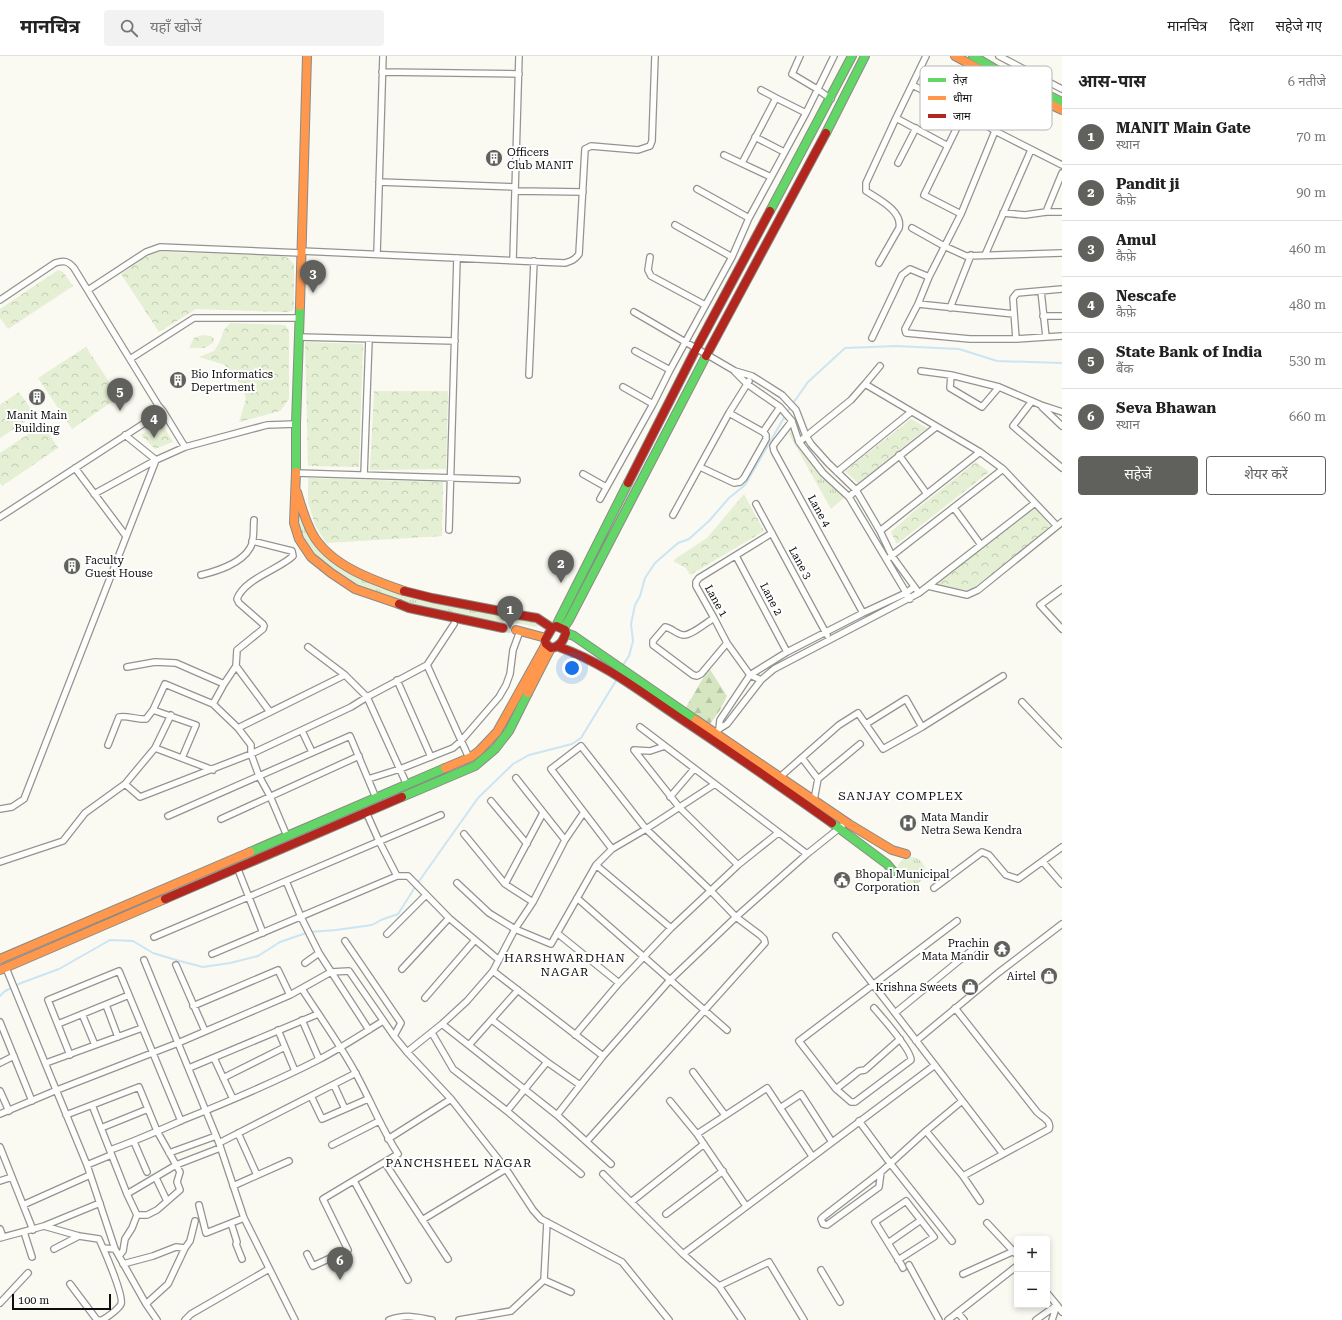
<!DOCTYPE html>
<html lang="hi">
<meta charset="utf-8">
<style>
body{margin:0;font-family:"Roboto Serif","Noto Sans Devanagari",serif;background:#f2f2f2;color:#222}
.controls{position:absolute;right:12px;bottom:12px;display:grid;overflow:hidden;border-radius:4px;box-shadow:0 2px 6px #0003}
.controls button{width:36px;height:36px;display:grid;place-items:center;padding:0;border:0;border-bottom:1px solid #e0e0e0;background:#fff;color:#222;font:20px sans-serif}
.scale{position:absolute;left:12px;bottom:10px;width:99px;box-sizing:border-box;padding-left:4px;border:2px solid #0d0d0d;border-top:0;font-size:11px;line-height:14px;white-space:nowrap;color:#0d0d0d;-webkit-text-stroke:3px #fff;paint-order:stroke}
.you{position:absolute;left:572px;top:612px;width:14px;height:14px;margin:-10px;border:3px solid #fff;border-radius:50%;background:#1a73e8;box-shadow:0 0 0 6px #1a73e833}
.badge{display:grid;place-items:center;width:26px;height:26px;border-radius:50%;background:#60605d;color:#fff;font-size:13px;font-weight:700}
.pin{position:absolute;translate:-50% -33px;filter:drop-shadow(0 1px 2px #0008)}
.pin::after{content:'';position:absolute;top:21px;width:14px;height:12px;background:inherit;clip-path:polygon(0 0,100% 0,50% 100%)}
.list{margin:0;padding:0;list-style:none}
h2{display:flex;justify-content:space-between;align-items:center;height:52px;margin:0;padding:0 16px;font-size:17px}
h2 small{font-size:13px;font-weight:400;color:#767676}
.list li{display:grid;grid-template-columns:26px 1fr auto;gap:12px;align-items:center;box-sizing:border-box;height:56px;padding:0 16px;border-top:1px solid #e0e0e0}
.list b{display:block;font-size:15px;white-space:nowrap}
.list p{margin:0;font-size:13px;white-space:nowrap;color:#767676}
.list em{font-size:13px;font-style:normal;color:#767676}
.actions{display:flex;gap:8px;padding:12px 16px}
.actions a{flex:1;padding:9px 0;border:1px solid #60605d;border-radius:4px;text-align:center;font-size:14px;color:#60605d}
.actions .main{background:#60605d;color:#fff}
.icon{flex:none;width:22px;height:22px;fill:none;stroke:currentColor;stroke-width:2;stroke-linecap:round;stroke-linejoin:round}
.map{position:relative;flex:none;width:1062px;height:1264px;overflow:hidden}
header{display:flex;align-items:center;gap:24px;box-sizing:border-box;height:56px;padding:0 20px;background:#fff;border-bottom:1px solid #e0e0e0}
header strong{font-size:19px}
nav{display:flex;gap:22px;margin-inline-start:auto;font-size:14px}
.search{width:280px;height:36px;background:#f2f2f2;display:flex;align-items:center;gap:10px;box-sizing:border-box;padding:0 14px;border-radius:4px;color:#767676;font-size:15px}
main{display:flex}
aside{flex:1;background:#fff}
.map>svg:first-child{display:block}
</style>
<header>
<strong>मानचित्र</strong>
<div class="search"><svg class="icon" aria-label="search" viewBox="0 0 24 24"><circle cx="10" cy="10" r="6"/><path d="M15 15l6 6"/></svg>यहाँ खोजें</div>
<nav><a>मानचित्र</a><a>दिशा</a><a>सहेजे गए</a></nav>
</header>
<main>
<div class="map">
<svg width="1062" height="1264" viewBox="0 0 1062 1264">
<defs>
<pattern id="grass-tufts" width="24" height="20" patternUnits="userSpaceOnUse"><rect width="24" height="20" fill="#e4efd3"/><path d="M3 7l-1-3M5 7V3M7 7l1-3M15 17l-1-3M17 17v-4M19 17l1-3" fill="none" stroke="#c2ccb4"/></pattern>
<pattern id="forest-firs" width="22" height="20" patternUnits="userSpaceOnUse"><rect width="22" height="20" fill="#d5e6c1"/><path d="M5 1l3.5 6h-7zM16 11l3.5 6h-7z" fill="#b6c4a5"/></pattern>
<pattern id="park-crowns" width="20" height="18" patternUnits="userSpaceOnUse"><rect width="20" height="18" fill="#e4efd3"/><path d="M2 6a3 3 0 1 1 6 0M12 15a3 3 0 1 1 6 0" fill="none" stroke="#c2ccb4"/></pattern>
</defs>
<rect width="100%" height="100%" fill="#faf9f2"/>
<!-- grass -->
<path fill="url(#grass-tufts)" d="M 792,370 L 800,386 L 848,438 L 831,453 L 789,378 Z
M 298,446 C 302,458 305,472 312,484 C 324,506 356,520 379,532 L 505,560 L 503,567 C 471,560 437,556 405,548 C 378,542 327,517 311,495 C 305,487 299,474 298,464 C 297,458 298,452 298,446 Z
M 516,562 L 532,564 L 538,567 L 537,571 L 515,567 Z
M897 815a14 14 0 1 1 28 0a14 14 0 1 1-28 0Z"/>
<!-- forest -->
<path fill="url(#forest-firs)" d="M 709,612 L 727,640 L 720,654 L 710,668 L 685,653 Z"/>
<!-- park -->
<path fill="url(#park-crowns)" d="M 159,196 L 277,199 L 288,202 L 294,208 L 294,252 L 292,255 L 287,256 L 196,253 L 159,276 L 121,218 C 133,210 145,199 159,196 Z
M 58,214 L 63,216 L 73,230 L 8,273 L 0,262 L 0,253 Z
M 230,267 L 285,269 L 289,275 L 289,343 L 280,355 L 239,366 L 246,343 L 243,331 L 225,309 L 199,301 L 214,295 L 220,285 L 224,274 Z
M 202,279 L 211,280 L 214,283 L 213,287 L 204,292 L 189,292 L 194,282 Z
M 305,286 L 363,288 L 359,411 L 308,410 Z
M 86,291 L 119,341 L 72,373 L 38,322 Z
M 374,335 L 448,335 L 446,413 L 370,414 Z
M 19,336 L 35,359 L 0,382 L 0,349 Z
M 911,363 L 927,372 L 858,427 L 845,415 Z
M 43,368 L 58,392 L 2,430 L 0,427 L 0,397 Z
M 158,368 L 162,368 L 173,386 L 155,393 L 141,379 Z
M 976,406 L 989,416 L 897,488 L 891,476 L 913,456 Z
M 308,422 L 443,426 L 442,480 L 326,487 L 315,469 L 308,446 Z
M 744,438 L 764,475 L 690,519 L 686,512 L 673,505 L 678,501 L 707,482 Z
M 1035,451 L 1050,470 L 1046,476 L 972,535 L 933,530 Z"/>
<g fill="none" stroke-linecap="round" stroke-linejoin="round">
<!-- stream -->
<path stroke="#cae5f3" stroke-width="2" d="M 623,609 L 629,600 L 633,585 L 631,568 L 635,549 L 640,540 L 645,522 L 655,507 L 678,487 L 689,483 L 709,465 L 729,442 L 745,429 L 789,353 L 808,326 L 845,292 L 896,290 L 959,293 L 997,305 L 1062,307
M 0,940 L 5,935 L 21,927 L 59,913 L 110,884 L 133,885 L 153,897 L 176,904 L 203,911 L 230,907 L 258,900 L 280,886 L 309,876 L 336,874 L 372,869 L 381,864 L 398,858 L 417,828 L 478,742 L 513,708 L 529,699 L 572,688 L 581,682 L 617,623"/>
<!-- secondary-tunnel -->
<path stroke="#d6d6d0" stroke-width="8" stroke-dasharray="8 4" stroke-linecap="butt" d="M 505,556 L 519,559
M 503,572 L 516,574"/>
<!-- street casing -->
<g stroke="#949390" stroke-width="8">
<path id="street" d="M 800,0 L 792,18 L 817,33 L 831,43
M 999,0 L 1062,33
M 382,16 L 519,18
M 912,29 L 965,55 L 995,75 L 1062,109
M 761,34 L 776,42
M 896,62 L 948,90
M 755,81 L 784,96
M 724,99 L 771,121
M 742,107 L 776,42 L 806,57
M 898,107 L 916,72
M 379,126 L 515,131
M 697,133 L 749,162
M 515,135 L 583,136
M 1046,156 L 1062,117
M 1003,157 L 1025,159 L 1046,156 L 1062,156
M 961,158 L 924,139 L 965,55
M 675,169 L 732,201
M 912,172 L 944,190 L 966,200 L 1062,197
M 301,195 L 565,207 C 571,205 575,204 579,198 L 585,93 L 591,90 L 638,94 L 650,90 L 652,85 L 655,0
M 377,198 L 383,0
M 985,199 L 1031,94
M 650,201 L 648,214 L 651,220 L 705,249
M 513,204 L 519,0
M 879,207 L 899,172 C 903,155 878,143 866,135 L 866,127 L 896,62 L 926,0
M 929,221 L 961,158 L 995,75 L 1018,24
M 88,234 L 146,196 L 160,191 L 301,197
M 1041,235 L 1046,281
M 0,244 L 55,207 C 64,204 68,205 74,212 L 158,349 L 163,355 L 185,391
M 918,248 L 905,273 L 906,277 L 970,283 L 1016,283 L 1062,280
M 950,252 L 971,199
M 634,256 L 735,315 L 752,320 L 782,339 L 796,354 L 806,380 L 811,388 L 828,407 L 856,434 L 880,475 L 892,500 L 919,537 L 774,613 L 761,624 L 727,668 L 719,673 L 715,679
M 1043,260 L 1062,260
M 299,281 L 455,285
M 872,282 L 902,219 L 910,213 L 929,221 L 918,248 L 1014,258
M 1016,283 L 1013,242 L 1017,237 L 1062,233
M 635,295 L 670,314
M 130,303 L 194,262 L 299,262
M 921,315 L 951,319 L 999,331 L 1041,349 L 1062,356
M 735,316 L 747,328 L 780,351 L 792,365 L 799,386 L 823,417 L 849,441 L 910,543
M 529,319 L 534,205
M 951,319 L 950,332 L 982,351 L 999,331
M 865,328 L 880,310
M 623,331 L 653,348
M 1032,345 L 1013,370 L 1062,412
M 1042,351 L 1062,370
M 729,357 L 763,376
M 792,365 L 775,387 L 773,390 L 774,395 L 863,557
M 799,386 L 851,344 L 865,328 L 980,396 L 1003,413 L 1057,470
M 899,399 L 927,438
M 700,411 L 734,427 L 740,426 L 744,422 L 766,383 L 766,379 L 763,376 L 780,351
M 75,412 L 126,480
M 837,416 L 911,356
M 296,417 L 517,424
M 583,418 L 606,431
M 364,419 L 369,283
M 94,438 L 156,404 L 185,391 L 267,369 L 296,368
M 849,441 L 856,434 L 936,371
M 600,443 L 653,348 L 670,314 L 732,201 L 749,162 L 806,57 L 834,0
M 756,448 L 827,579
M 954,452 L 981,489
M 673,459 L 729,357 L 749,325
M 0,461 L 163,355
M 449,474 L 457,202
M 880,475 L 980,396
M 736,500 L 787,596
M 890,501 L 1003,413
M 201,519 C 217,515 241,508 250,492 C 255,485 253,472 254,464
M 928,530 L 967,539 L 978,534 L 1062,466
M 1062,533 L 1040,549 L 1062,573
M 919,537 L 1035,447
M 714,562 C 707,566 691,580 683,579 C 676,578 672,572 665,571 L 653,585 L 653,589 L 693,619 L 697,620 L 701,618 L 727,587
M 308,591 L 345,619
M 427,609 L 469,702
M 236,610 L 270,656
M 127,611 L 155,606 L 176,607 L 224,628
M 397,624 L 431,701
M 761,624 L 750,619 L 727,587 L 714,562 L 696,530 L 696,526 L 699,522 L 772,477
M 1022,646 L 1062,688
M 213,648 L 224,628 L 236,610 L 237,594 L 263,573 L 264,570 L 263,568 L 239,547 L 237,543 C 244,523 278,514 293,500 L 292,495 L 252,485
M 153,654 L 196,669 L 182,702
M 866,668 L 906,643 L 922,671
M 640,671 L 807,798
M 238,672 L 345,619 L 367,641 L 407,729
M 719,673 L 720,664 L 750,619 L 787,596 L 863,557 L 906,537 L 914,531
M 302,675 L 312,696
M 108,689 L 119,661 C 126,659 138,664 146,663 L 153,654 L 165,628 L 213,648 L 238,672 L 251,689 L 251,698 L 259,720 L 270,740 L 287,780
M 665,690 L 650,695 L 634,694 L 679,751 L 738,809
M 155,692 L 213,714
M 802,702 L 818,723 L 814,744
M 780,721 L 839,669 L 858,657 L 883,693 L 922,671 L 1003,620
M 516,722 L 565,784
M 368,723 L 400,713 L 453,692 L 461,685 L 499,641 L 506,629 L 510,618 L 513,594 L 520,575
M 818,723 L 860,688
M 125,728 L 140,741 L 251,698 L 351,651 L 367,641 L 427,609 L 454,568
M 670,741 L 694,713
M 491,745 L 527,788
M 0,753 L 12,751 L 24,743 L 156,404 L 125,379
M 366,756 L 379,785 L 397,820
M 168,760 L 350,680 L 376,742
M 221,763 L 359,700
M 464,778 L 505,828 L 533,846
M 0,806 L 63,785 L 85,757 L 125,728 L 155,692 L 171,659
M 1043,806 L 1062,828
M 596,809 L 671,872
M 237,811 L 263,877
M 286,825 L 301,861 L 319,897 L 369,974
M 457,827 L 489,857 L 515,873 L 551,888 L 596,809 L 612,793 L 646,773 L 715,728
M 505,828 L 543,757
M 934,832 L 982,796 L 989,799 L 1006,819 L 1018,823 L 1062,791
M 577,842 L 727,974
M 557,877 L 619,927
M 387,878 L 426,839
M 836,880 L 1003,1098
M 154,881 L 441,759
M 345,885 L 401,967 L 394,980
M 212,898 L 397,820 L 408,820 L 449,862 L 499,904
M 144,904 L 219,1087 L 244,1162 L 295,1264
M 305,907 L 319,897
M 176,909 L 205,975
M 6,912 L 87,1109 L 115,1193 L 146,1248 L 157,1264
M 402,913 L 449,862
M 493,915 L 603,1000
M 302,933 C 320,961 339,987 355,1016 C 370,1043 381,1072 398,1098 L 323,1143 L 348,1194 L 313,1210 L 307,1198
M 425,942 L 475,884
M 106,949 L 118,981
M 193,950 L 278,914 L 290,939
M 955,952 L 1037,1056 C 1042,1061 1052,1065 1049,1073 L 963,1120
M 895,957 L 977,890
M 82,958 L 95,989
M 302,964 L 319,1003
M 492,964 L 547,1006 L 580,1029
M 0,966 L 32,1045
M 58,968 L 129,939
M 442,968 L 557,1059 L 611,1108
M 278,974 L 295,1015
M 432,977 L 453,1013 L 507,1055 L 581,1118
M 575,979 L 619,927 L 671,872 L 738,809 L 778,777
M 900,983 L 865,1014 L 859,1015 L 836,1033 L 799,985 L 957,865
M 916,985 L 998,917 L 1062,868
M 469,989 L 518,934
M 407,996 L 442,968 L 467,945 L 493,915 L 515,873 L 533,846 L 565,784 L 584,756
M 70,999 L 48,944 L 119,915 L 181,1065
M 214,1002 L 233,1043
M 0,1007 L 14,1000
M 46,1007 L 142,972
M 189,1012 L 318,958
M 693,1016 L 725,1059
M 223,1022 L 285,991
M 334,1029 L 345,1053
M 836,1033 L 851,1046 L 855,1046 L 911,1004 C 912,995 881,960 874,952
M 0,1035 L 9,1055
M 311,1040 L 322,1063 L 368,1043
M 670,1045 L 697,1078 L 746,1150
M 92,1049 L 127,1138 L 137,1159 L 132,1172 L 125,1183 L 123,1195 L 119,1200
M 780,1052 L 801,1038 L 832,1086
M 507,1055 L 547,1006
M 0,1058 L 57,1034 L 178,987 L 290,939 L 331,916 L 349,915 L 394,980 L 407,996 L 451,1043 L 506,1113 L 533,1154 L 541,1163 L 622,1206 L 669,1264
M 66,1059 L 139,1031 L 157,1075 L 180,1116 L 177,1126 L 180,1134 L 157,1154 L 147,1159 L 137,1159
M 557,1059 L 603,1000 L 670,924 L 736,861 L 807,798 L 842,770
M 859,1065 L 890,1107 L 952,1185
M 101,1072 L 148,1053
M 926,1075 L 963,1120 L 980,1145
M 238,1077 L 257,1119
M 697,1078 L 767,1032 L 812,1100
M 388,1083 L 451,1043
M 587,1085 L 765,887 L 764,883 L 760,879 L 736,861 L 711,835 L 646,773 L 581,690 L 551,713 L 612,793
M 134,1086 L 147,1116
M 219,1087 L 356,1017
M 332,1089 L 379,1065
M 0,1091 L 33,1174
M 110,1094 C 136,1085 160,1074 185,1063 C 230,1045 275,1026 318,1004 C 341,992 362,978 383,965
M 169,1097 L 216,1080
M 385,1107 L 448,1203
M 87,1109 L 111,1099
M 881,1116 L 823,1161 L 821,1163 L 823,1168 L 827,1169 L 879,1131 L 881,1116 L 926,1075 L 962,1045
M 603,1118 L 683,1198 L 719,1230 L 742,1264
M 156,1122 L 167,1145
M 0,1125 L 12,1121
M 354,1125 L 408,1224
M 233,1130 L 289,1105
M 127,1138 L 176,1109 L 220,1092
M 631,1146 L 704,1088
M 23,1149 L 90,1119
M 199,1149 L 206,1177 L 244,1162
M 666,1158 L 723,1115
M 422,1164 L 506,1113
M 231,1167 L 237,1186 L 236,1188 L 242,1203
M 987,1167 L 1017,1199
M 44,1170 L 79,1180 L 99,1183 L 103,1192 L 115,1193
M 0,1173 L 3,1181
M 24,1176 L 32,1201
M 0,1182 L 44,1170 L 100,1147
M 888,1187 L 921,1164
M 54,1193 L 79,1180
M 683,1198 L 935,1009
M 898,1204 L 934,1181 L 906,1145 L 875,1166 L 901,1208 L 903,1212
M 123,1208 L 153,1200 L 176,1191 L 185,1192
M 909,1209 L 939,1264
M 821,1214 L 840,1246
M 963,1218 L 1014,1195
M 544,1224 L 571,1236
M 70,1228 L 97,1264 L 99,1264
M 719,1230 L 769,1206 L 804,1264
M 0,1247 L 28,1217
M 146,1248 L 168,1228 L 185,1192 L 190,1185 L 195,1165
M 958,1257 L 964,1264
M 102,1264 C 106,1262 119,1253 121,1248 C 124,1241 107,1201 103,1192
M 185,1264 L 191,1258 L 269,1213
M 389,1264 C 406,1258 415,1261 432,1264
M 459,1264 L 511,1255 L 544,1224 L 547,1166
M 948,1264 L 1017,1210
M 1036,1264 L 1057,1249 L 1047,1237
M 1052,1264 L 1057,1249 L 1062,1256"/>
</g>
<!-- fast casing -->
<g stroke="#8a8a87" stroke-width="10">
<path id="fast" d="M 973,0 L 997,14 L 1062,46
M 826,77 L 865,0
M 770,155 L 852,0
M 296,416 L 296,368 L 300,250
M 556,570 L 628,427
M 563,573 L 569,564 L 706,300
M 566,577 L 574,580 L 696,664
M 402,741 L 475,710 L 495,693 L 509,675 L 528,637
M 832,767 L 887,808 L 893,815
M 250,796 L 445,712"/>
</g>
<!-- slow casing -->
<g stroke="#8a8a87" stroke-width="10">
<path id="slow" d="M 955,0 L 1015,32 L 1062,54
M 300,250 L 307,0
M 296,416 L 294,467 L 299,483 L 311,501 L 331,517 L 355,533 L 399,548
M 297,436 C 301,450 305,464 312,477 C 329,509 372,524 404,535
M 516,574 L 546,582
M 528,637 L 551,592
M 696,664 L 849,768 L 892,794 L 906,798
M 445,712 L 471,701 L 479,695 L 497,676 L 546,588
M 0,903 L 250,796
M 0,914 L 165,843"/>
</g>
<!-- jam casing -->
<g stroke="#8a8a87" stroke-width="10">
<path id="jam" d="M 706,300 L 826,77
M 628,427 L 696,293 L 770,155
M 404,535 L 432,542 L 505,556
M 399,548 L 409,552 L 503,572
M 519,559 L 537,562 L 552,572 L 556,570 L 565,574 L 566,577 C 563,585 560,591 551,592 L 546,588 L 545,584 L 552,572
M 559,591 C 602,606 637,633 674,658 C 728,694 780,730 832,767
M 165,843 L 402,741"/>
</g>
<!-- street -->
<use href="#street" stroke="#fefefd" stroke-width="5.5"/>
<!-- fast -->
<use href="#fast" stroke="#63d668" stroke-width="8"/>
<!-- slow -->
<use href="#slow" stroke="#ff974d" stroke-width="8"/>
<!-- jam -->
<use href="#jam" stroke="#b3261e" stroke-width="8"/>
</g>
<!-- icons -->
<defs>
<g id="building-disc" transform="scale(0.9)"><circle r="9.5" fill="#60605d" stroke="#fff"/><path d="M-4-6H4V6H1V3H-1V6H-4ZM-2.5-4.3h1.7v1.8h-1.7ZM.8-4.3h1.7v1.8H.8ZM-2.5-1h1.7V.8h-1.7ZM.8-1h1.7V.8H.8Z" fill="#fff"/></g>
<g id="hospital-disc" transform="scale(0.9)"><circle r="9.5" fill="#60605d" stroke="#fff"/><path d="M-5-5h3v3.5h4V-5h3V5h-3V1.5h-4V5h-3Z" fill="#fff"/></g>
<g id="civic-disc" transform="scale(0.9)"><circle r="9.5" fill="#60605d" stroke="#fff"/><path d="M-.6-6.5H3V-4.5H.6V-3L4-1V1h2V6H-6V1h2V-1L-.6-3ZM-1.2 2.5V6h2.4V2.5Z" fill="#fff"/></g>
<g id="temple-disc" transform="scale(0.9)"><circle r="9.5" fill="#60605d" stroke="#fff"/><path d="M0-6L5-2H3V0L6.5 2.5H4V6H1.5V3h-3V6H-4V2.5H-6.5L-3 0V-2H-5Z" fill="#fff"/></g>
<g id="shop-disc" transform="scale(0.9)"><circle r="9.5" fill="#60605d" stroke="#fff"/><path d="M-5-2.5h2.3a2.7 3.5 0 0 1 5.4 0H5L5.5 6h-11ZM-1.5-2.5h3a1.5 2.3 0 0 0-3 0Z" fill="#fff"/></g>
</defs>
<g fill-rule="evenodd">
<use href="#building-disc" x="494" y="102"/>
<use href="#building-disc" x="178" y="324"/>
<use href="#building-disc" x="37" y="341"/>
<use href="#building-disc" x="72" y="510"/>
<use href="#hospital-disc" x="908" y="767"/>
<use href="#civic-disc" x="842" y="824"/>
<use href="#temple-disc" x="1002" y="893"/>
<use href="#shop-disc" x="1049" y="920"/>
<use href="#shop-disc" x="970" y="931"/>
</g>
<g text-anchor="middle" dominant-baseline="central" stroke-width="4" stroke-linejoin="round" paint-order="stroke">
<!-- poi labels -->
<g font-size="11" fill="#0d0d0d" stroke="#fff" text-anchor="start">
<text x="507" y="96">Officers<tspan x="507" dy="13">Club MANIT</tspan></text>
<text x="191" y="318">Bio Informatics<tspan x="191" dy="13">Depertment</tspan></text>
<text x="37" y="359" text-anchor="middle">Manit Main<tspan x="37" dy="13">Building</tspan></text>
<text x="85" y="504">Faculty<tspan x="85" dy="13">Guest House</tspan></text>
<text x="921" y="761">Mata Mandir<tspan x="921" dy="13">Netra Sewa Kendra</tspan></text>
<text x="855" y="818">Bhopal Municipal<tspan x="855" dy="13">Corporation</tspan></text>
<text x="989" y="887" text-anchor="end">Prachin<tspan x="989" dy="13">Mata Mandir</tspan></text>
<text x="1036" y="920" text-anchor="end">Airtel</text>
<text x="957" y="931" text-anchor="end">Krishna Sweets</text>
</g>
<!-- street labels -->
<g font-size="11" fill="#0d0d0d" stroke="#fff">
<text transform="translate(819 455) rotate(61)">Lane 4</text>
<text transform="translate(800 507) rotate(61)">Lane 3</text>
<text transform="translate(771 543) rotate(62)">Lane 2</text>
<text transform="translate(716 545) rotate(61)">Lane 1</text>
</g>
<!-- neighbourhood labels -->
<g font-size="12" letter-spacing="1" fill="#0d0d0d" stroke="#fff">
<text x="901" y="740">SANJAY COMPLEX</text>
<text x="565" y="902">HARSHWARDHAN<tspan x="565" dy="14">NAGAR</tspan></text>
<text x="459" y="1107">PANCHSHEEL NAGAR</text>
</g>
</g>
<!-- legend -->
<rect x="920" y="10" width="132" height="64" rx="6" fill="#fff" stroke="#b6b6b6" stroke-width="1"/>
<rect x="928" y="22" width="18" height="4" fill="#63d668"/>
<rect x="928" y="40" width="18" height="4" fill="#ff974d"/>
<rect x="928" y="58" width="18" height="4" fill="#b3261e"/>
<g font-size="11" fill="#0d0d0d">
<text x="953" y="28">तेज़</text>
<text x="953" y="46">धीमा</text>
<text x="953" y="64">जाम</text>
</g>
</svg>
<div class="controls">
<button>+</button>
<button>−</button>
</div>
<div class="scale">100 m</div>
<div class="you"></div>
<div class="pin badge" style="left:510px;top:573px">1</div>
<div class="pin badge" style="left:561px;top:527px">2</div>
<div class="pin badge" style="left:313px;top:237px">3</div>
<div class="pin badge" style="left:154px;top:382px">4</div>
<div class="pin badge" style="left:120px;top:355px">5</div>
<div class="pin badge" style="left:340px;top:1224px">6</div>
</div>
<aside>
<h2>आस-पास<small>6 नतीजे</small></h2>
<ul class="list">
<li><span class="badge">1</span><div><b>MANIT Main Gate</b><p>स्थान</p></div><em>70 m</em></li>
<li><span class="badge">2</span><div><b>Pandit ji</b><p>कैफ़े</p></div><em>90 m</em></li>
<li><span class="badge">3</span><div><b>Amul</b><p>कैफ़े</p></div><em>460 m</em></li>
<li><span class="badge">4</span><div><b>Nescafe</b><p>कैफ़े</p></div><em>480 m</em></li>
<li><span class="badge">5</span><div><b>State Bank of India</b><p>बैंक</p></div><em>530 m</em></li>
<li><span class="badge">6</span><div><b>Seva Bhawan</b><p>स्थान</p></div><em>660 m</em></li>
</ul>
<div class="actions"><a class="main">सहेजें</a><a>शेयर करें</a></div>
</aside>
</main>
